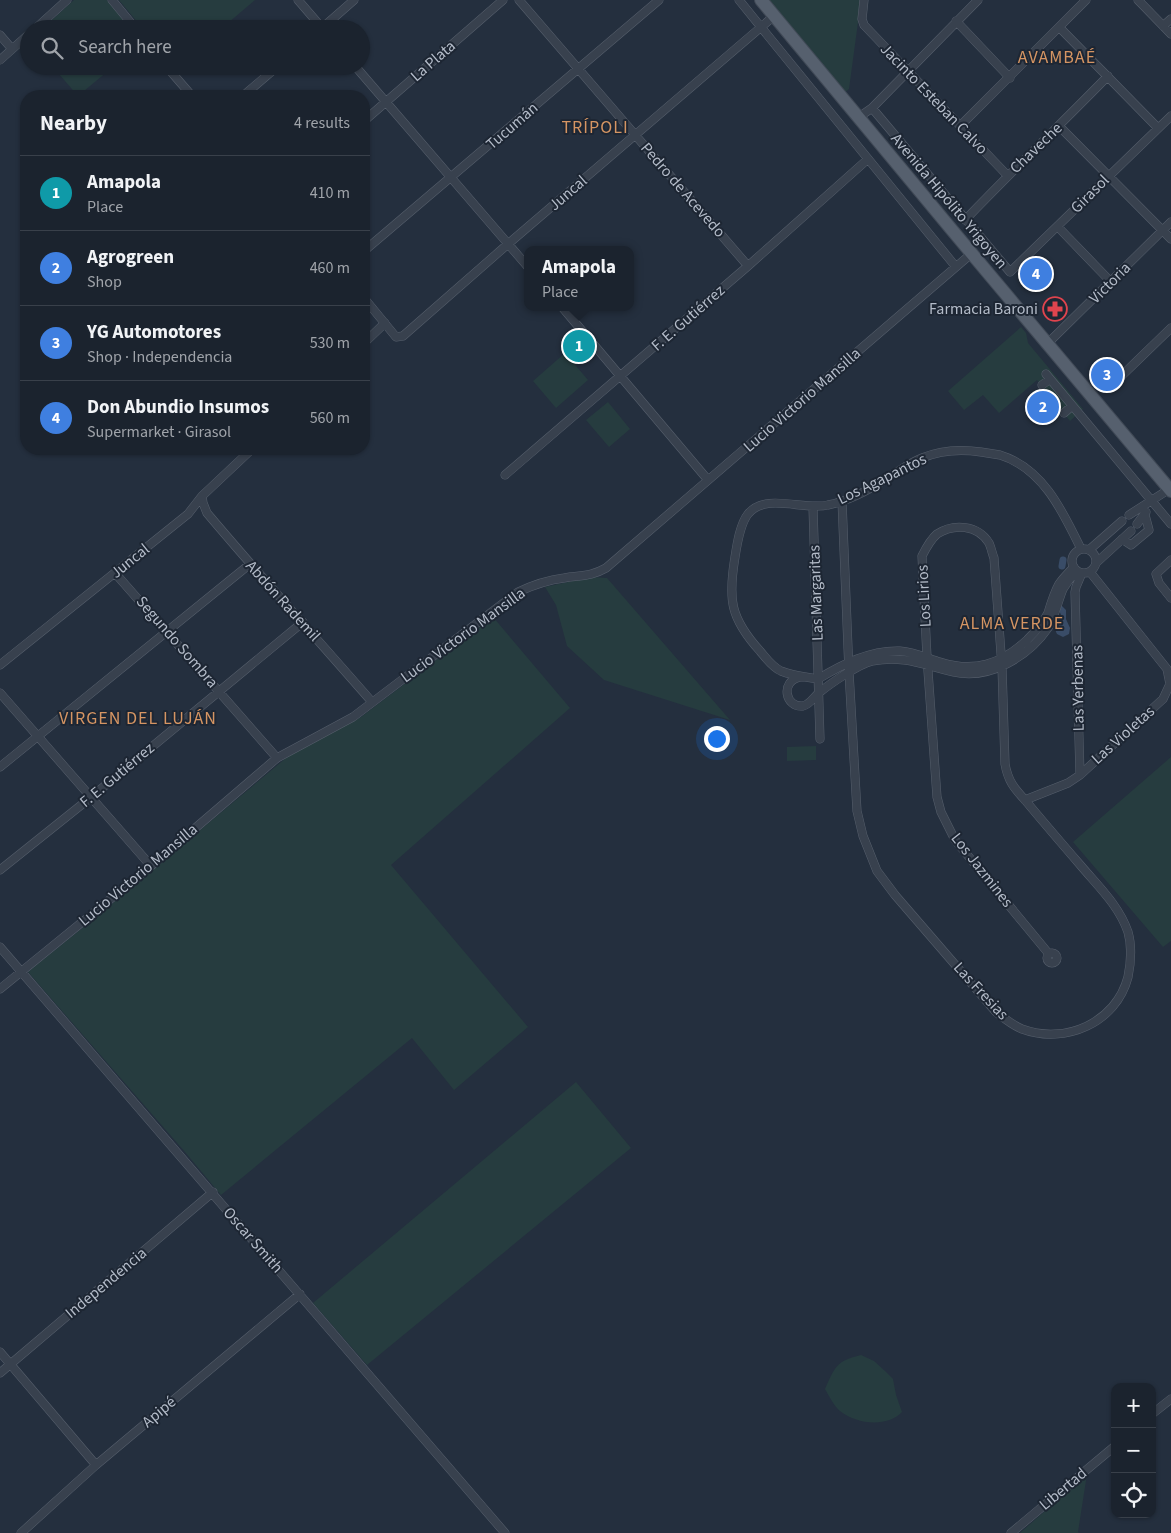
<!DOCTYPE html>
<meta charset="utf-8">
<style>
body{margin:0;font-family:"Source Sans 3",sans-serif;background:#242b36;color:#f1f3f6}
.controls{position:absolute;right:15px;bottom:15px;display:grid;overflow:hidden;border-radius:10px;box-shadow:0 1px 4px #0004}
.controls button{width:45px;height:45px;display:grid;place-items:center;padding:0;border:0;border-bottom:1px solid #39404a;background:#1b232e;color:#f1f3f6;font:25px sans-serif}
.you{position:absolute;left:716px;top:738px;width:18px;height:18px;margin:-12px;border:4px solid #fff;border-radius:50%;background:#1a73e8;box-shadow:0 0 0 8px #1a73e833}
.badge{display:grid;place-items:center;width:32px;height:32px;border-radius:50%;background:#8ab4f8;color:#fff;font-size:16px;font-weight:700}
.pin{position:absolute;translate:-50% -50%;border:2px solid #fff;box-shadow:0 1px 5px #0006}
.popup{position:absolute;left:524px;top:246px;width:110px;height:65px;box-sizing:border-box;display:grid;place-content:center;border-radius:10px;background:#1b232e;filter:drop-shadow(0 1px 4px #0005);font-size:16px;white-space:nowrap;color:#a0a4aa}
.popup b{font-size:19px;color:#f1f3f6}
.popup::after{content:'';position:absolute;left:50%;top:100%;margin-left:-10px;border:10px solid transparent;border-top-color:#1b232e}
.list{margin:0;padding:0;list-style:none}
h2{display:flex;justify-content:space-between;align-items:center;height:65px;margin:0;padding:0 20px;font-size:21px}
h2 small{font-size:16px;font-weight:400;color:#a0a4aa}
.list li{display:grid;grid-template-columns:32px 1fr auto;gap:15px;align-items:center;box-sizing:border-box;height:75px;padding:0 20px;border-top:1px solid #39404a}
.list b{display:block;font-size:19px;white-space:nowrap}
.list p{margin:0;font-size:16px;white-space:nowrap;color:#a0a4aa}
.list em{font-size:16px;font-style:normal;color:#a0a4aa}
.icon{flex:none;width:28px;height:28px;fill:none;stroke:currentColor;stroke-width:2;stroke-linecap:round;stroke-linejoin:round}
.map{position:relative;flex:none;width:1171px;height:1533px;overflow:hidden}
.search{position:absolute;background:#1b232e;box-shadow:0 1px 4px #0004;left:20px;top:20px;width:350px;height:55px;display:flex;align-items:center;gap:12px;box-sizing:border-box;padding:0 18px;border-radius:28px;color:#a0a4aa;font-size:19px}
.panel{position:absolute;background:#1b232e;box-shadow:0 1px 4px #0004;left:20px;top:90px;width:350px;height:365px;border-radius:20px}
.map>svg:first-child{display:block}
</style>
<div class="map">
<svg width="1171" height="1533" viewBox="0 0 1171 1533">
<rect width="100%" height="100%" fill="#242f3e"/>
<!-- green -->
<path fill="#263c3f" d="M 74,0 L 107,0 L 131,29 L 42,29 Z
M 119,0 L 255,0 L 221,29 L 143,29 Z
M 766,0 L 861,0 L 849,89 L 843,94 Z
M 52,66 L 114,66 L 78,96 Z
M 1021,327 L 1026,333 L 1028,343 L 1083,409 L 1070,421 L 1037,380 L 999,413 L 983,395 L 964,410 L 948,391 Z
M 565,353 L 588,380 L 556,408 L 533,381 Z
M 608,402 L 630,429 L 609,447 L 586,420 Z
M 591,577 L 607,578 L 730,720 L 604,680 L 567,646 L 556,605 L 545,587 Z
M 493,617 L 570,708 L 391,865 L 528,1027 L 454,1090 L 412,1038 L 221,1195 L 185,1152 L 28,972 L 101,913 L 292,753 L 361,717 Z
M 816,746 L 816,760 L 787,761 L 787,747 Z
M 1171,757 L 1171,941 L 1163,947 L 1073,842 Z
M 576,1082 L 631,1148 L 367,1365 L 313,1303 Z
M 861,1355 L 874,1361 L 885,1371 L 893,1379 L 896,1395 L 902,1412 C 887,1428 856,1424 840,1411 C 834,1406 829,1396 825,1389 C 835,1367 836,1361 861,1355 Z
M 1087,1474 L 1078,1532 L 1079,1533 L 1020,1533 Z"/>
<!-- water -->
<path fill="#394c67" d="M 1061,605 L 1066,610 L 1066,619 L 1070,628 L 1069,634 L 1063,637 L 1057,634 C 1053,627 1058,621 1061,615 L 1059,610 Z"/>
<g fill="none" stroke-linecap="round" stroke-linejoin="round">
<!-- canal -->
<path stroke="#394c67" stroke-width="7" d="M 1062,566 L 1063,560"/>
<!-- street casing -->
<g stroke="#565f6c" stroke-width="9">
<path id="street" d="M 112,0 L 136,29
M 298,0 L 323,29
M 519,0 L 748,266
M 739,0 L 956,267
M 864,0 L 862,19 L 864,25 L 1007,175
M 1138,0 L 1171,34
M 956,21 L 1010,78
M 1163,26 L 1171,19
M 1059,27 L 1158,128
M 35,29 L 67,0
M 321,29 L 354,0
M 0,35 L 12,49
M 0,60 L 29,34
M 166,66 L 192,96
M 355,66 L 528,267
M 243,96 L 278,66
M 872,108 L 1010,272 L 1171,116
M 859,117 L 872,108 L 978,0
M 364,121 L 503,0
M 960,126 L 1086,0
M 1059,126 L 1171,239
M 965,220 C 1012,171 1061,124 1108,76
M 1058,227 L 1111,282
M 364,251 L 659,0
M 364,298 L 396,337 L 403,336 L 508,244 L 774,16
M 562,307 L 708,480
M 364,343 L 385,323
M 1048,343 L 1171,222
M 1046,374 L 1171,524
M 1042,385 L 1050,379
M 1110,387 L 1171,328
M 1064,413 L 1072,406
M 505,475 L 748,266 L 868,159
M 202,496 L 203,503 L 207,513 C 261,577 317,639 372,702
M 842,501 L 849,672 L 857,811 L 863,836 L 877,871 L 895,895 L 996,1012 C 1004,1018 1012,1025 1022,1029 C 1065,1045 1116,1023 1128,977 C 1131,962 1132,946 1128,932 C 1119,906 1099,887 1082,867 C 1063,845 1044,823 1025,800 C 1014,788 1008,781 1005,764 L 1002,667 L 994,558 C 992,553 991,547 989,543 C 978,525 954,523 937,534 C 930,540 926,548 922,556 L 927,657 L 937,797 L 941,812 L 955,840 L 1049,954
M 813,507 L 820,739
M 1129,515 L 1171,488
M 1137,524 L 1146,512
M 1122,539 L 1131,545 L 1149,530 L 1145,515
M1072 561a12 12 0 1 1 24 0a12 12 0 1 1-24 0Z
M 1089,550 L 1122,521
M 1171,560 L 1156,574 L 1159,583 L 1171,598
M 1096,563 L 1131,531
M 1074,567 C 1069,572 1063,578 1059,584 C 1054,593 1051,603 1048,613 C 1043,623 1035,632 1027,640 C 1001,664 975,673 940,662 C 927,658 914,652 900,651 C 870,650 843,664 818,679 C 806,677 793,676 781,671 C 772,667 766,658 760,651 C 730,618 728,599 735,557 C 737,544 740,524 748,514 C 766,492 804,511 828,505 C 848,501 869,490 886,479 C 898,472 909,463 922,458 C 941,450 961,449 981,452 C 987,453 994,454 1000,455 C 1043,468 1063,512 1081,549
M 115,573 L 277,758
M 0,665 L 188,514 L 202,496 L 252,449
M 800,677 C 780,681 785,708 803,706 C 811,704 814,696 820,692 C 831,683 859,664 872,661 C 905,655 923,665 954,672 C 989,680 1028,657 1048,628 C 1055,616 1058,601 1063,589 C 1067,582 1072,576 1077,571
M 0,693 L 151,866
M 0,767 L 250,564
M 1080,775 L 1075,592 L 1076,587 L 1082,573
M 1025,800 L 1068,783 L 1080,775 L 1163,699 L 1170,684 L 1167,669 L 1090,572
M 0,870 L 90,798 L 303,622
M 0,947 L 505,1533
M1047 958a5 5 0 1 1 10 0a5 5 0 1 1-10 0Z
M 0,989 L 151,866 L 277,758 L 353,717 L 518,592 C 533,585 548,580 564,578 C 582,575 590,577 606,568 L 971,254
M 0,1352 L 96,1465
M 0,1373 L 213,1192
M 1152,1414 L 1171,1399
M 21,1533 L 96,1465 L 300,1294
M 1011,1533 L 1115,1446"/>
</g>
<!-- primary casing -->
<g stroke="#414a57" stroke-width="14">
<path id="primary" d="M 761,0 L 952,230 L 1171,491"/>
</g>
<!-- street -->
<use href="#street" stroke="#38414e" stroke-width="8"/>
<!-- primary -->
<use href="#primary" stroke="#56606e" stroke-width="12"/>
</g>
<!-- icons -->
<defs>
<g id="pharmacy-ring" transform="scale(1.25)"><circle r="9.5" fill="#1d2633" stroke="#e0444e" stroke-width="1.5"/><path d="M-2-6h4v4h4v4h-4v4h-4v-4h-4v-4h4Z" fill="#e0444e"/></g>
</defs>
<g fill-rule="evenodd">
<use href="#pharmacy-ring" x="1055" y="309"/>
</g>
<g text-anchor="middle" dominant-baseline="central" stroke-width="4" stroke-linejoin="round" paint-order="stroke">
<!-- street labels -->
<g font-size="16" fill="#b4bcc9" stroke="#1d2633">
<text transform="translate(433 61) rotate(-41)">La Plata</text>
<text transform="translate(934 99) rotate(46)">Jacinto Esteban Calvo</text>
<text transform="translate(512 126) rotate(-41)">Tucumán</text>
<text transform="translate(1036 148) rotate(-44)">Chaveche</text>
<text transform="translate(683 190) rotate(49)">Pedro de Acevedo</text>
<text transform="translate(568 193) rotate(-41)">Juncal</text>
<text transform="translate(1090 194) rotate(-45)">Girasol</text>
<text transform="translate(949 201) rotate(50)">Avenida Hipólito Yrigoyen</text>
<text transform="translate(1110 283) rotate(-45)">Victoria</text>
<text transform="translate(688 318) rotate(-41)">F. E. Gutiérrez</text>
<text transform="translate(802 400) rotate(-41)">Lucio Victorio Mansilla</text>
<text transform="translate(882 479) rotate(-26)">Los Agapantos</text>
<text transform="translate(130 561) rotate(-39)">Juncal</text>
<text transform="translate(816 593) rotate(-92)">Las Margaritas</text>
<text transform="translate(924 596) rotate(-93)">Los Lirios</text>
<text transform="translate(283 601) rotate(48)">Abdón Rademil</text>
<text transform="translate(463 635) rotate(-36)">Lucio Victorio Mansilla</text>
<text transform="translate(177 642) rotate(49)">Segundo Sombra</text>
<text transform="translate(1078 688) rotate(-91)">Las Yerbenas</text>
<text transform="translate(1123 735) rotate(-42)">Las Violetas</text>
<text transform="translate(117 775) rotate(-40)">F. E. Gutiérrez</text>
<text transform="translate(982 870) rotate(52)">Los Jazmines</text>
<text transform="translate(138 875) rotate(-40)">Lucio Victorio Mansilla</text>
<text transform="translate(981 991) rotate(47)">Las Fresias</text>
<text transform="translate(253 1240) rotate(49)">Oscar Smith</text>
<text transform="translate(106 1283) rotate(-40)">Independencia</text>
<text transform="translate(159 1412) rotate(-40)">Apipé</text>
<text transform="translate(1063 1489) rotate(-40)">Libertad</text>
</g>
<!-- poi labels -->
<g font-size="16" fill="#b4bcc9" stroke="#1d2633" text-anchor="end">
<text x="1038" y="309">Farmacia Baroni</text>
</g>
<!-- neighbourhood labels -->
<g font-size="18" letter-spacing="1" fill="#d59563" stroke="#1d2633">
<text x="1057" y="57">AVAMBAÉ</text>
<text x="595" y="127">TRÍPOLI</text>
<text x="1012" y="623">ALMA VERDE</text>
<text x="138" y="718">VIRGEN DEL LUJÁN</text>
</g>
</g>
</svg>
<div class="controls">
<button>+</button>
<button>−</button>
<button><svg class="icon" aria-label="locate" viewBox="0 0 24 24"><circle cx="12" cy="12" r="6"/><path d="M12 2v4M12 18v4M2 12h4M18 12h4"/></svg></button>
</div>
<div class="you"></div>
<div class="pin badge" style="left:579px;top:346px;background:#0f9aa8">1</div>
<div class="popup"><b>Amapola</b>Place</div>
<div class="pin badge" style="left:1043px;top:407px;background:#3f7fe0">2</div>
<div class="pin badge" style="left:1107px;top:375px;background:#3f7fe0">3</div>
<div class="pin badge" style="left:1036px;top:274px;background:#3f7fe0">4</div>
<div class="search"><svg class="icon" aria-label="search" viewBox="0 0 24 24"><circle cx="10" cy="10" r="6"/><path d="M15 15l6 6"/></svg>Search here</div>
<section class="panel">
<h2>Nearby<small>4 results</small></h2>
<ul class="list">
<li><span class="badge" style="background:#0f9aa8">1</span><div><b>Amapola</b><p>Place</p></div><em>410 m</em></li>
<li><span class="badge" style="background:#3f7fe0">2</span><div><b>Agrogreen</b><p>Shop</p></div><em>460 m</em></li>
<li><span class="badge" style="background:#3f7fe0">3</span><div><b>YG Automotores</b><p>Shop · Independencia</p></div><em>530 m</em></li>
<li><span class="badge" style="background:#3f7fe0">4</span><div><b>Don Abundio Insumos</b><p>Supermarket · Girasol</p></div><em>560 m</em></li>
</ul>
</section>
</div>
